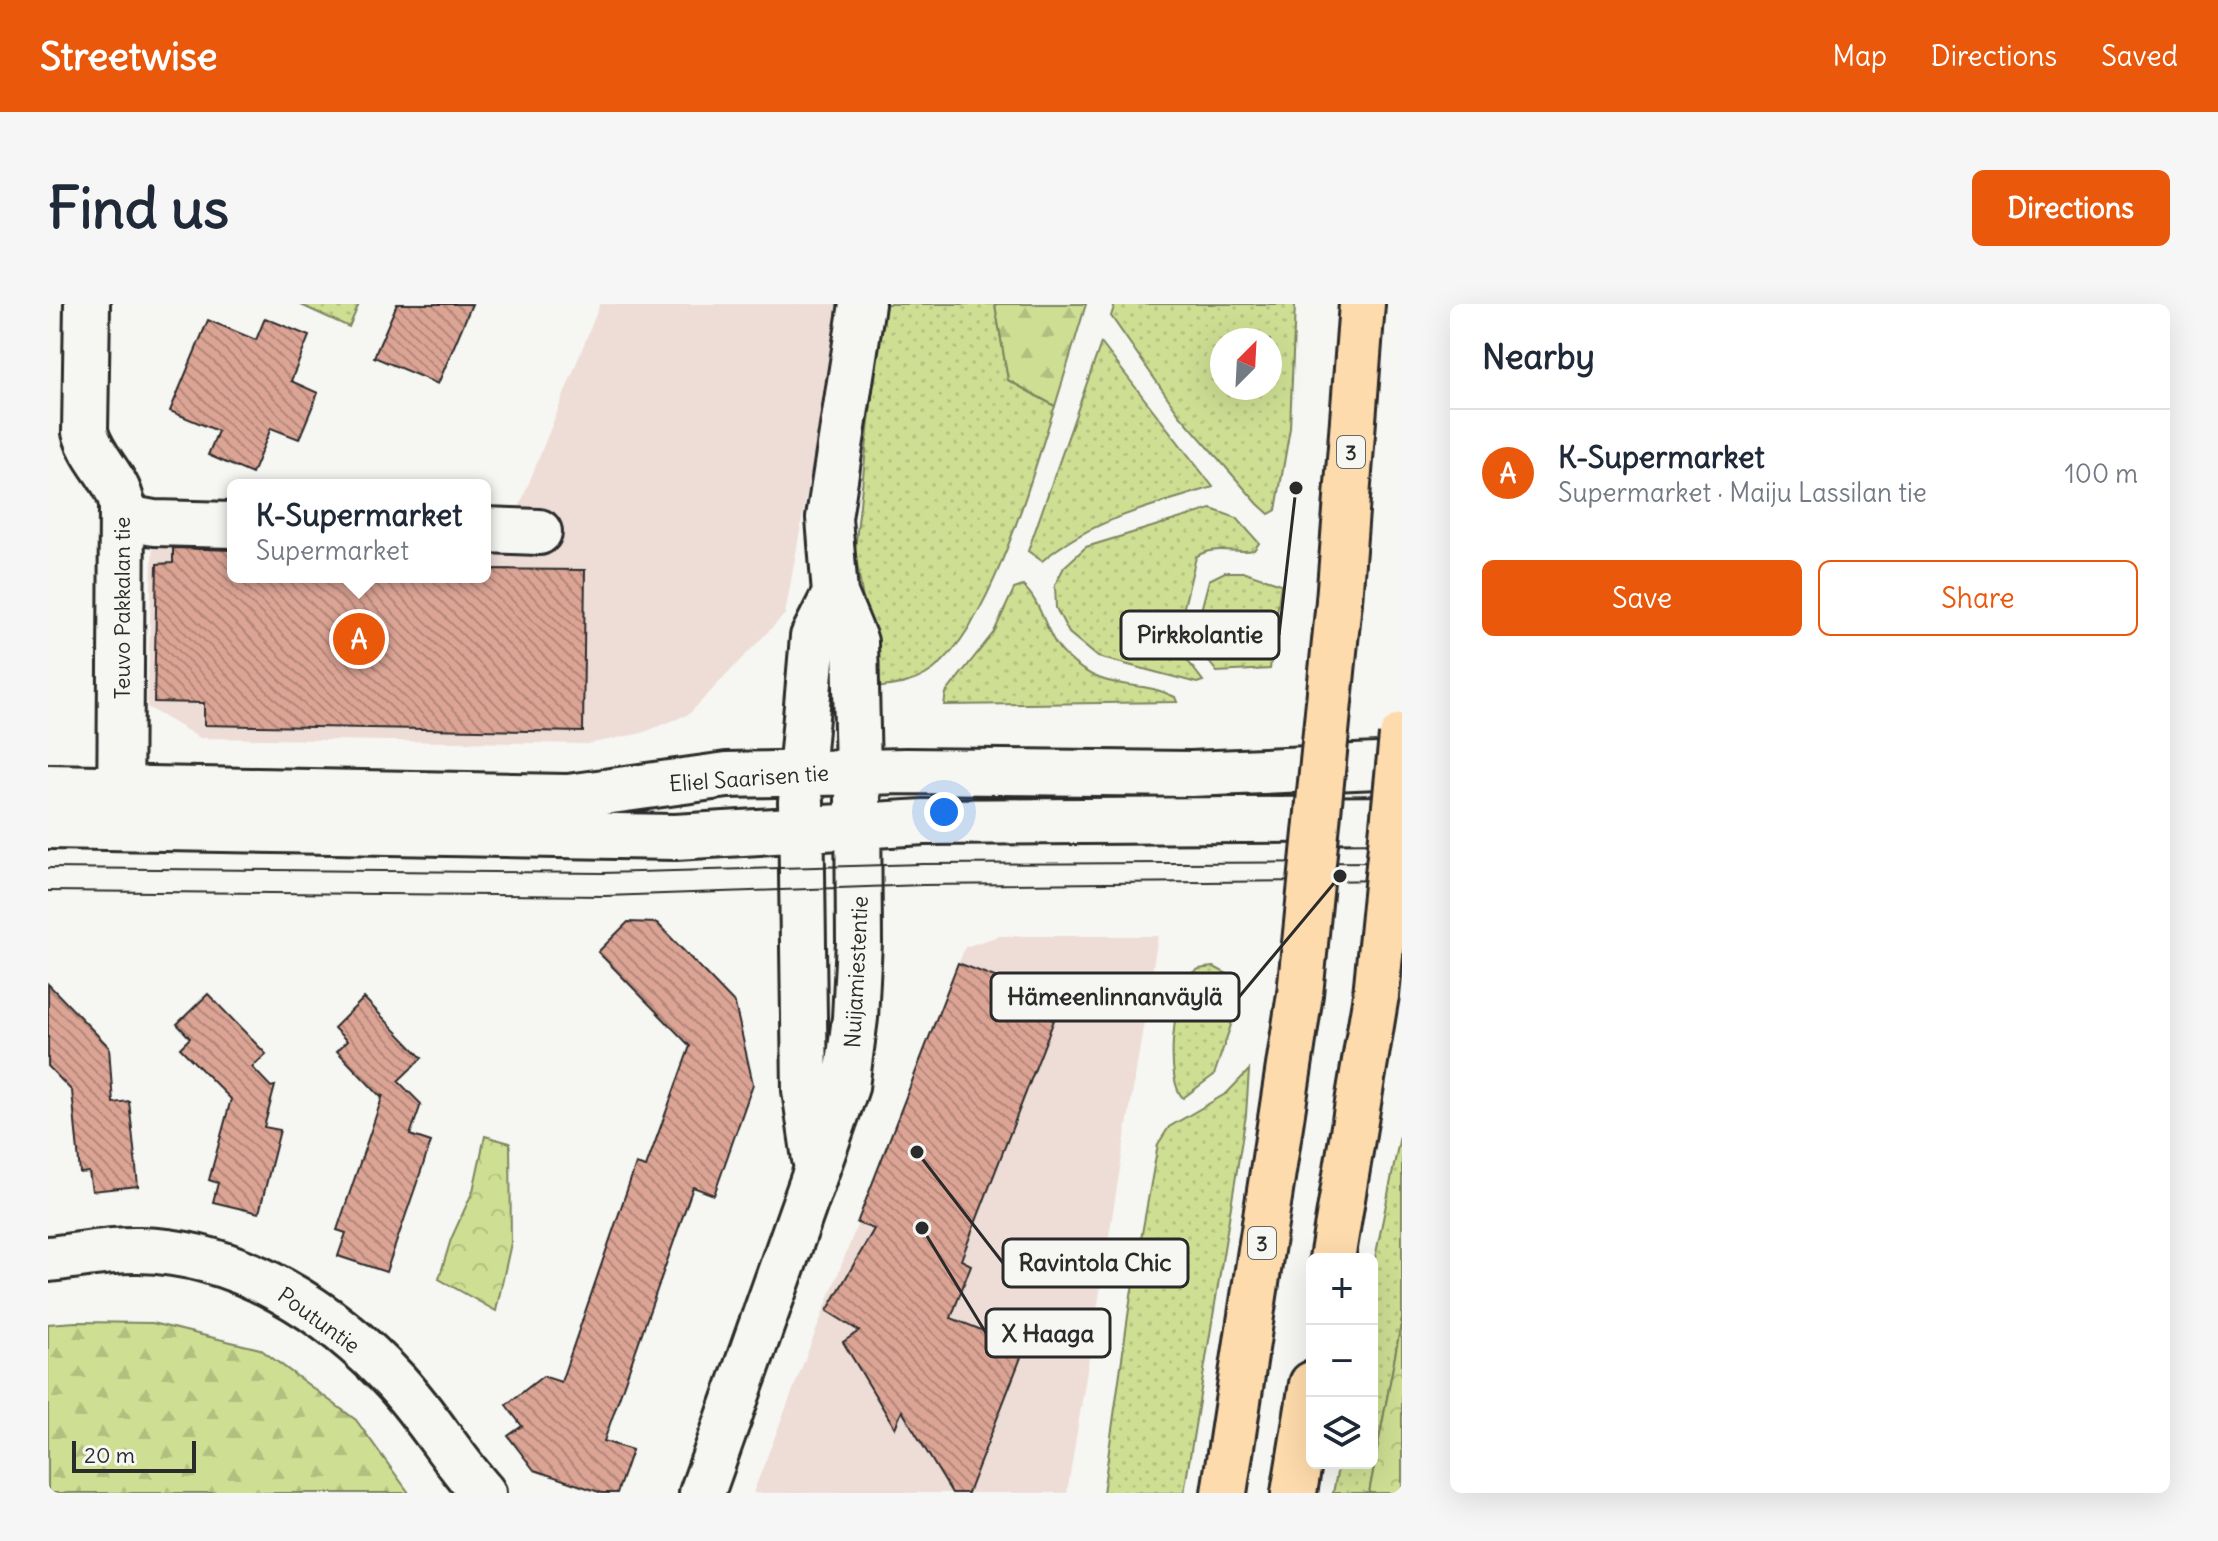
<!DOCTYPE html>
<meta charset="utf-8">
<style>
body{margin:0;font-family:Delius,sans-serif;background:#f6f6f7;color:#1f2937}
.controls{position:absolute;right:24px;bottom:24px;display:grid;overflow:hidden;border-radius:12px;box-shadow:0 8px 32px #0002}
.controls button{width:72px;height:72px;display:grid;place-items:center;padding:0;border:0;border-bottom:2px solid #e0e1e3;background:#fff;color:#1f2937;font:40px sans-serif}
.compass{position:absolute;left:1162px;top:24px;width:72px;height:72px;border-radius:50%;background:#fff;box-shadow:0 8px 32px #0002;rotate:24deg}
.scale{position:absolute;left:24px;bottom:20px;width:124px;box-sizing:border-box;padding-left:8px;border:4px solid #2b2b2b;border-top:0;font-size:22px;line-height:28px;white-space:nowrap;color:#2b2b2b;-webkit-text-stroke:6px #f6f6f2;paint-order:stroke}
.you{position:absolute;left:896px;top:508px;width:28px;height:28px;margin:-20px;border:6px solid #fff;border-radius:50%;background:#1a73e8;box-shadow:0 0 0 12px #1a73e833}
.badge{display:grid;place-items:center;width:52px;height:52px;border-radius:50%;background:#ea580c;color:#fff;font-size:26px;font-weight:700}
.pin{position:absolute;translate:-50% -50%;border:4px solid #fff;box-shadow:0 2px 8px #0006}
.popup{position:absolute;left:179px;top:175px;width:264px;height:104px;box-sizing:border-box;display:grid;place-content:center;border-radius:12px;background:#fff;filter:drop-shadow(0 2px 6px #0005);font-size:26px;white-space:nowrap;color:#747a83}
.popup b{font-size:30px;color:#1f2937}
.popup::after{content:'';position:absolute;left:50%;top:100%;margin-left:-16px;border:16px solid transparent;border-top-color:#fff}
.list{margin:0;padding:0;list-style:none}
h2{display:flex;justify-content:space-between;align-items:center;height:104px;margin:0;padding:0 32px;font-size:34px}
h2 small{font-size:26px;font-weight:400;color:#747a83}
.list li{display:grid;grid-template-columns:52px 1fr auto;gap:24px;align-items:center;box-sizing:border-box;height:128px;padding:0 32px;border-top:2px solid #e0e1e3}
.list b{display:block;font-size:30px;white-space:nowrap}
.list p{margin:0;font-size:26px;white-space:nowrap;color:#747a83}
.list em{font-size:26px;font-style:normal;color:#747a83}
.actions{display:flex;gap:16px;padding:24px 32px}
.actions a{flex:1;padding:18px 0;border:2px solid #ea580c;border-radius:12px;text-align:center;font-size:28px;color:#ea580c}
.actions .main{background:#ea580c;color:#fff}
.icon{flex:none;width:44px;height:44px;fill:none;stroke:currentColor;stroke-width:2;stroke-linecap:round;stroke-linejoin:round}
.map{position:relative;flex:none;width:1354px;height:1189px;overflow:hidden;border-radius:12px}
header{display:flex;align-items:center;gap:48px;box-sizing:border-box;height:112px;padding:0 40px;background:#ea580c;color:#fff}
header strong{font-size:38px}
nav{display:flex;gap:44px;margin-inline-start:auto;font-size:28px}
.intro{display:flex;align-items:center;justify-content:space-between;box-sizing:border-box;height:192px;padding:0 48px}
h1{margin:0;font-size:56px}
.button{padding:20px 36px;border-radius:12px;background:#ea580c;color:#fff;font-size:28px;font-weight:700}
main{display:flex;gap:48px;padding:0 48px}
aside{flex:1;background:#fff;border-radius:12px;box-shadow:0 8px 32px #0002}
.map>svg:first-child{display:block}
</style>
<header>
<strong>Streetwise</strong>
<nav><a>Map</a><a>Directions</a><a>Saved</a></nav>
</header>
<div class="intro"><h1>Find us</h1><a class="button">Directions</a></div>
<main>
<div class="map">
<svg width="1354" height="1189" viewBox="0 0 1354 1189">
<defs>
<pattern id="grass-dots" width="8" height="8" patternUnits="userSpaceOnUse" patternTransform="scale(2)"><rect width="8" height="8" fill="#cedf93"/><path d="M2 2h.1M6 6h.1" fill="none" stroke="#b1c07f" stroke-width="1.8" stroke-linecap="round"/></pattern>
<pattern id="forest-firs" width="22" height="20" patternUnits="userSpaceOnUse" patternTransform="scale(2)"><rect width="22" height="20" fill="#cedf93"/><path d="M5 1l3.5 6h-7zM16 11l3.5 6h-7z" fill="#b1c07f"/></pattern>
<pattern id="park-crowns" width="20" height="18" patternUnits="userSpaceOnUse" patternTransform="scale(2)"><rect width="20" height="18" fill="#cedf93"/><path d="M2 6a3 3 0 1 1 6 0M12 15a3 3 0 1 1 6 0" fill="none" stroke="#b1c07f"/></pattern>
<pattern id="building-back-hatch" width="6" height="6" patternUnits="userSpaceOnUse" patternTransform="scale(2)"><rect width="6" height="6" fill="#dca495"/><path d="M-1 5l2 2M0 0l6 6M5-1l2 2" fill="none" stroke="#b3867a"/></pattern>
</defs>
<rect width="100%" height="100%" fill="#f6f6f2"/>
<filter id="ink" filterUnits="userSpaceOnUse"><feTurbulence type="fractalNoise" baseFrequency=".0125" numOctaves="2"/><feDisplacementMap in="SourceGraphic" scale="16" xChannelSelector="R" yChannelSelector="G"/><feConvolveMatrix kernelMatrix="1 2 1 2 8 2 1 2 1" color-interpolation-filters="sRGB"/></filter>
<g filter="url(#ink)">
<!-- built -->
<path fill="#eeddd6" d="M 552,0 L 793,0 L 737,310 L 641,410 L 594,429 L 540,440 L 152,434 L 99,403 L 105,230 L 185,231 L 185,273 L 437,273 L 437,234 L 459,234 Z
M 951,632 L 1110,632 L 1019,1189 L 705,1189 L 917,643 Z"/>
<!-- grass -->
<path fill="url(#grass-dots)" stroke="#7c855f" stroke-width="2" fill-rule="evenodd" d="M 251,0 L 311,0 L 301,23 Z
M 834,0 L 947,0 L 960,76 L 1007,102 C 983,172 942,333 877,371 C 862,380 846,381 829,384 L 807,246 Z
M 1067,0 L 1247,0 L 1242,124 L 1228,206 L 1221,210 L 1210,200 L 1131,110 L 1063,12 ZM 1174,36 L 1222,36 L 1222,84 L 1174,84 Z
M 1053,39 L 1165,183 C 1105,202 1043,215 994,257 L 980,247 Z
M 1163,205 L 1189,214 L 1211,239 L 1206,246 C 1187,250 1165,240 1148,253 L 1127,340 L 1155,377 L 1149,379 L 1050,353 L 1021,329 L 1008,304 L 1007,281 L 1016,263 L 1038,243 Z
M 1177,268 L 1197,268 L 1233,280 L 1222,365 L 1169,368 L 1145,337 L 1161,276 Z
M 975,282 C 995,299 997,332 1017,351 C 1058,392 1089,373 1127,393 L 1129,398 L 896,401 L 898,389 L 946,328 L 966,285 Z
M 1166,663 L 1185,673 L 1186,712 L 1166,771 L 1135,794 C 1117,777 1125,696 1139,675 C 1145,664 1155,664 1166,663 Z
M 1201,766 L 1198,811 L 1136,1189 L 1055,1189 L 1083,991 L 1110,840 L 1121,823 L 1179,789 Z
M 1354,822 L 1354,1015 L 1321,1189 L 1285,1189 L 1291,1159 L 1324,1159 L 1324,969 Z"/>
<!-- forest -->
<path fill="url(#forest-firs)" stroke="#7c855f" stroke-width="2" d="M 947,0 L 1038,0 L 1007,102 L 960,76 Z
M 28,1018 L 104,1019 L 212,1045 L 308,1116 L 361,1189 L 0,1189 L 0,1020 Z"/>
<!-- park -->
<path fill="url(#park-crowns)" stroke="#7c855f" stroke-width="2" d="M 437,832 L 462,839 L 463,939 L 448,1007 L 391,975 L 403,935 L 425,887 Z
M 1354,1015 L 1354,1189 L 1321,1189 Z"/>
<!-- building -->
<path fill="url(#building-back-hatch)" stroke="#2b2b2b" stroke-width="2" d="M 349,0 L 424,0 L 390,80 L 326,53 Z
M 217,14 L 261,32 L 243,77 L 270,89 L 251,135 L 223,124 L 204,170 L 160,151 L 170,127 L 122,107 L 160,16 L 208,36 Z
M 125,244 L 185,246 L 185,273 L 437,273 L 437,265 L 537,266 L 535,428 L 156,421 L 156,399 L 106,398 L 109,260 L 125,259 Z
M 580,618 L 609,619 L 687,700 L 705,780 L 666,891 L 645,883 L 556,1137 L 584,1146 L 569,1189 L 554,1189 L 486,1166 L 460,1132 L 474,1122 L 458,1101 L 495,1072 L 513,1078 L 588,860 L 598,863 L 642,742 L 550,648 Z
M 910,659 L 989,689 L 982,707 L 1006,716 L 913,956 L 923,961 L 903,1014 L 977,1043 L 920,1189 L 904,1189 L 854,1107 L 847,1124 L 795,1038 L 811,1027 L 779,1007 L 826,925 L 809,919 Z
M 0,680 L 61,743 L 65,799 L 81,797 L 90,882 L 44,887 L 41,868 L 32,869 L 24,787 L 0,762 Z
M 160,690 L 218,750 L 204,763 L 223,783 L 227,782 L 216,823 L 232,826 L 211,909 L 165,898 L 170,879 L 161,876 L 183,795 L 132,744 L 142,734 L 129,720 Z
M 316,694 L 374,754 L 350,777 L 373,800 L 362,831 L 383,838 L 338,968 L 290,952 L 298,929 L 289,926 L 335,791 L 333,793 L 289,747 L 299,737 L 286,724 Z"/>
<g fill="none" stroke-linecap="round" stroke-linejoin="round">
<!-- street casing -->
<g stroke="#2b2b2b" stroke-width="50">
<path id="street" d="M 39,0 L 37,128 C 45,157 69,173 74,200 L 72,522
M 74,213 L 106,219 L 185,221
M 437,226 L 491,228
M 810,468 L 807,338 L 787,290 L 781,214 L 814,0
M 753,470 L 765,333 L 787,290
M 0,955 C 30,952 61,945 91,946 C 191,948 283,1007 349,1079 C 380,1113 404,1154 435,1189"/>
</g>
<!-- secondary casing -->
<g stroke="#2b2b2b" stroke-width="50">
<path id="secondary" d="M 0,483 L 520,493 L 679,471 L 858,467 L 1143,470 L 1354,461
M 753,497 L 757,786 L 767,855
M 0,522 L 627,533 L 876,518 L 1354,515
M 654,1189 L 798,783 L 807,714 L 811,638 L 810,493"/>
</g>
<!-- highway casing -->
<g stroke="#2b2b2b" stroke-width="50">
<path id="highway" d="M 1291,297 L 1314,0
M 1284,955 L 1328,691
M 1176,1189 L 1252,690
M 1246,1189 L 1264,1080"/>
</g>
<!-- street -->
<use href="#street" stroke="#f6f6f2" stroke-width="44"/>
<!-- secondary -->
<use href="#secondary" stroke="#f6f6f2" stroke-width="44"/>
<!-- highway -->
<use href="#highway" stroke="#fedbac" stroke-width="44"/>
<!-- tram -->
<path stroke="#2b2b2b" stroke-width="2" d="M 0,564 L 554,569 L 875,560 L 1354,558
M 0,587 L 557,592 L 875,581 L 1354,576"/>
<!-- highway-bridge casing -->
<g stroke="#2b2b2b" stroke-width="50" stroke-linecap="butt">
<path id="highway-bridge" d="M 1252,690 L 1291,297
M 1328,691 L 1354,432"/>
</g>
<!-- highway-bridge -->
<use href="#highway-bridge" stroke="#fedbac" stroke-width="44"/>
</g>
</g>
<g text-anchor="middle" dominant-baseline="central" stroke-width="7" stroke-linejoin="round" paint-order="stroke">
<!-- shield labels -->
<g fill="#f6f6f2" stroke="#686867" stroke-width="2">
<rect x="1289" y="132" width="28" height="32" rx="6"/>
<rect x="1200" y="923" width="28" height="32" rx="6"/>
</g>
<g font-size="20" font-weight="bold" fill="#2b2b2b">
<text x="1303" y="148">3</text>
<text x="1214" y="939">3</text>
</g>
<!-- street labels -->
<g font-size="22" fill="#2b2b2b" stroke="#f6f6f2">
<text transform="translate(74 304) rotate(-90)">Teuvo Pakkalan tie</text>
<text transform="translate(701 474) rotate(-4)">Eliel Saarisen tie</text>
<text transform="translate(808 668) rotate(-87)">Nuijamiestentie</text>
<text transform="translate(271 1016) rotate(36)">Poutuntie</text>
</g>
</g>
<!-- callouts -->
<path fill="none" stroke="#2b2b2b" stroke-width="3" d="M1248 184L1231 331M1292 572L1191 693M869 848L955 959M874 924L938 1029"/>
<g fill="#2b2b2b" stroke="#f6f6f2" stroke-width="3">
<circle cx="1248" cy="184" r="8"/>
<circle cx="1292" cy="572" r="8"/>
<circle cx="869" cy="848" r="8"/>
<circle cx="874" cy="924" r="8"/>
</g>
<g fill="#f6f6f2" stroke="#2b2b2b" stroke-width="3">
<rect x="1073" y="307" width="158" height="48" rx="8"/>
<rect x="943" y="669" width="248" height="48" rx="8"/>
<rect x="955" y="935" width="185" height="48" rx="8"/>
<rect x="938" y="1005" width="124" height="48" rx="8"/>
</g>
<g font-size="24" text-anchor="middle" font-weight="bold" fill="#2b2b2b">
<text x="1152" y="339">Pirkkolantie</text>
<text x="1067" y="701">Hämeenlinnanväylä</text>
<text x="1047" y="967">Ravintola Chic</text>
<text x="1000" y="1038">X Haaga</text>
</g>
</svg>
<div class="controls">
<button>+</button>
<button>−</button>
<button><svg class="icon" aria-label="layers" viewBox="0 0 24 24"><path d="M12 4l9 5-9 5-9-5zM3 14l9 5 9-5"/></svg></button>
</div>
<svg class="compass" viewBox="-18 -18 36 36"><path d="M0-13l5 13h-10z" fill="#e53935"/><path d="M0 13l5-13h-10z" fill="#747a83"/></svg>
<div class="scale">20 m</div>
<div class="you"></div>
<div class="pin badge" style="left:311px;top:335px">A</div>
<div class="popup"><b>K-Supermarket</b>Supermarket</div>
</div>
<aside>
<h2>Nearby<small></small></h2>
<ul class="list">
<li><span class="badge">A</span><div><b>K-Supermarket</b><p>Supermarket · Maiju Lassilan tie</p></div><em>100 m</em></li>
</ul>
<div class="actions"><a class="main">Save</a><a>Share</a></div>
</aside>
</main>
